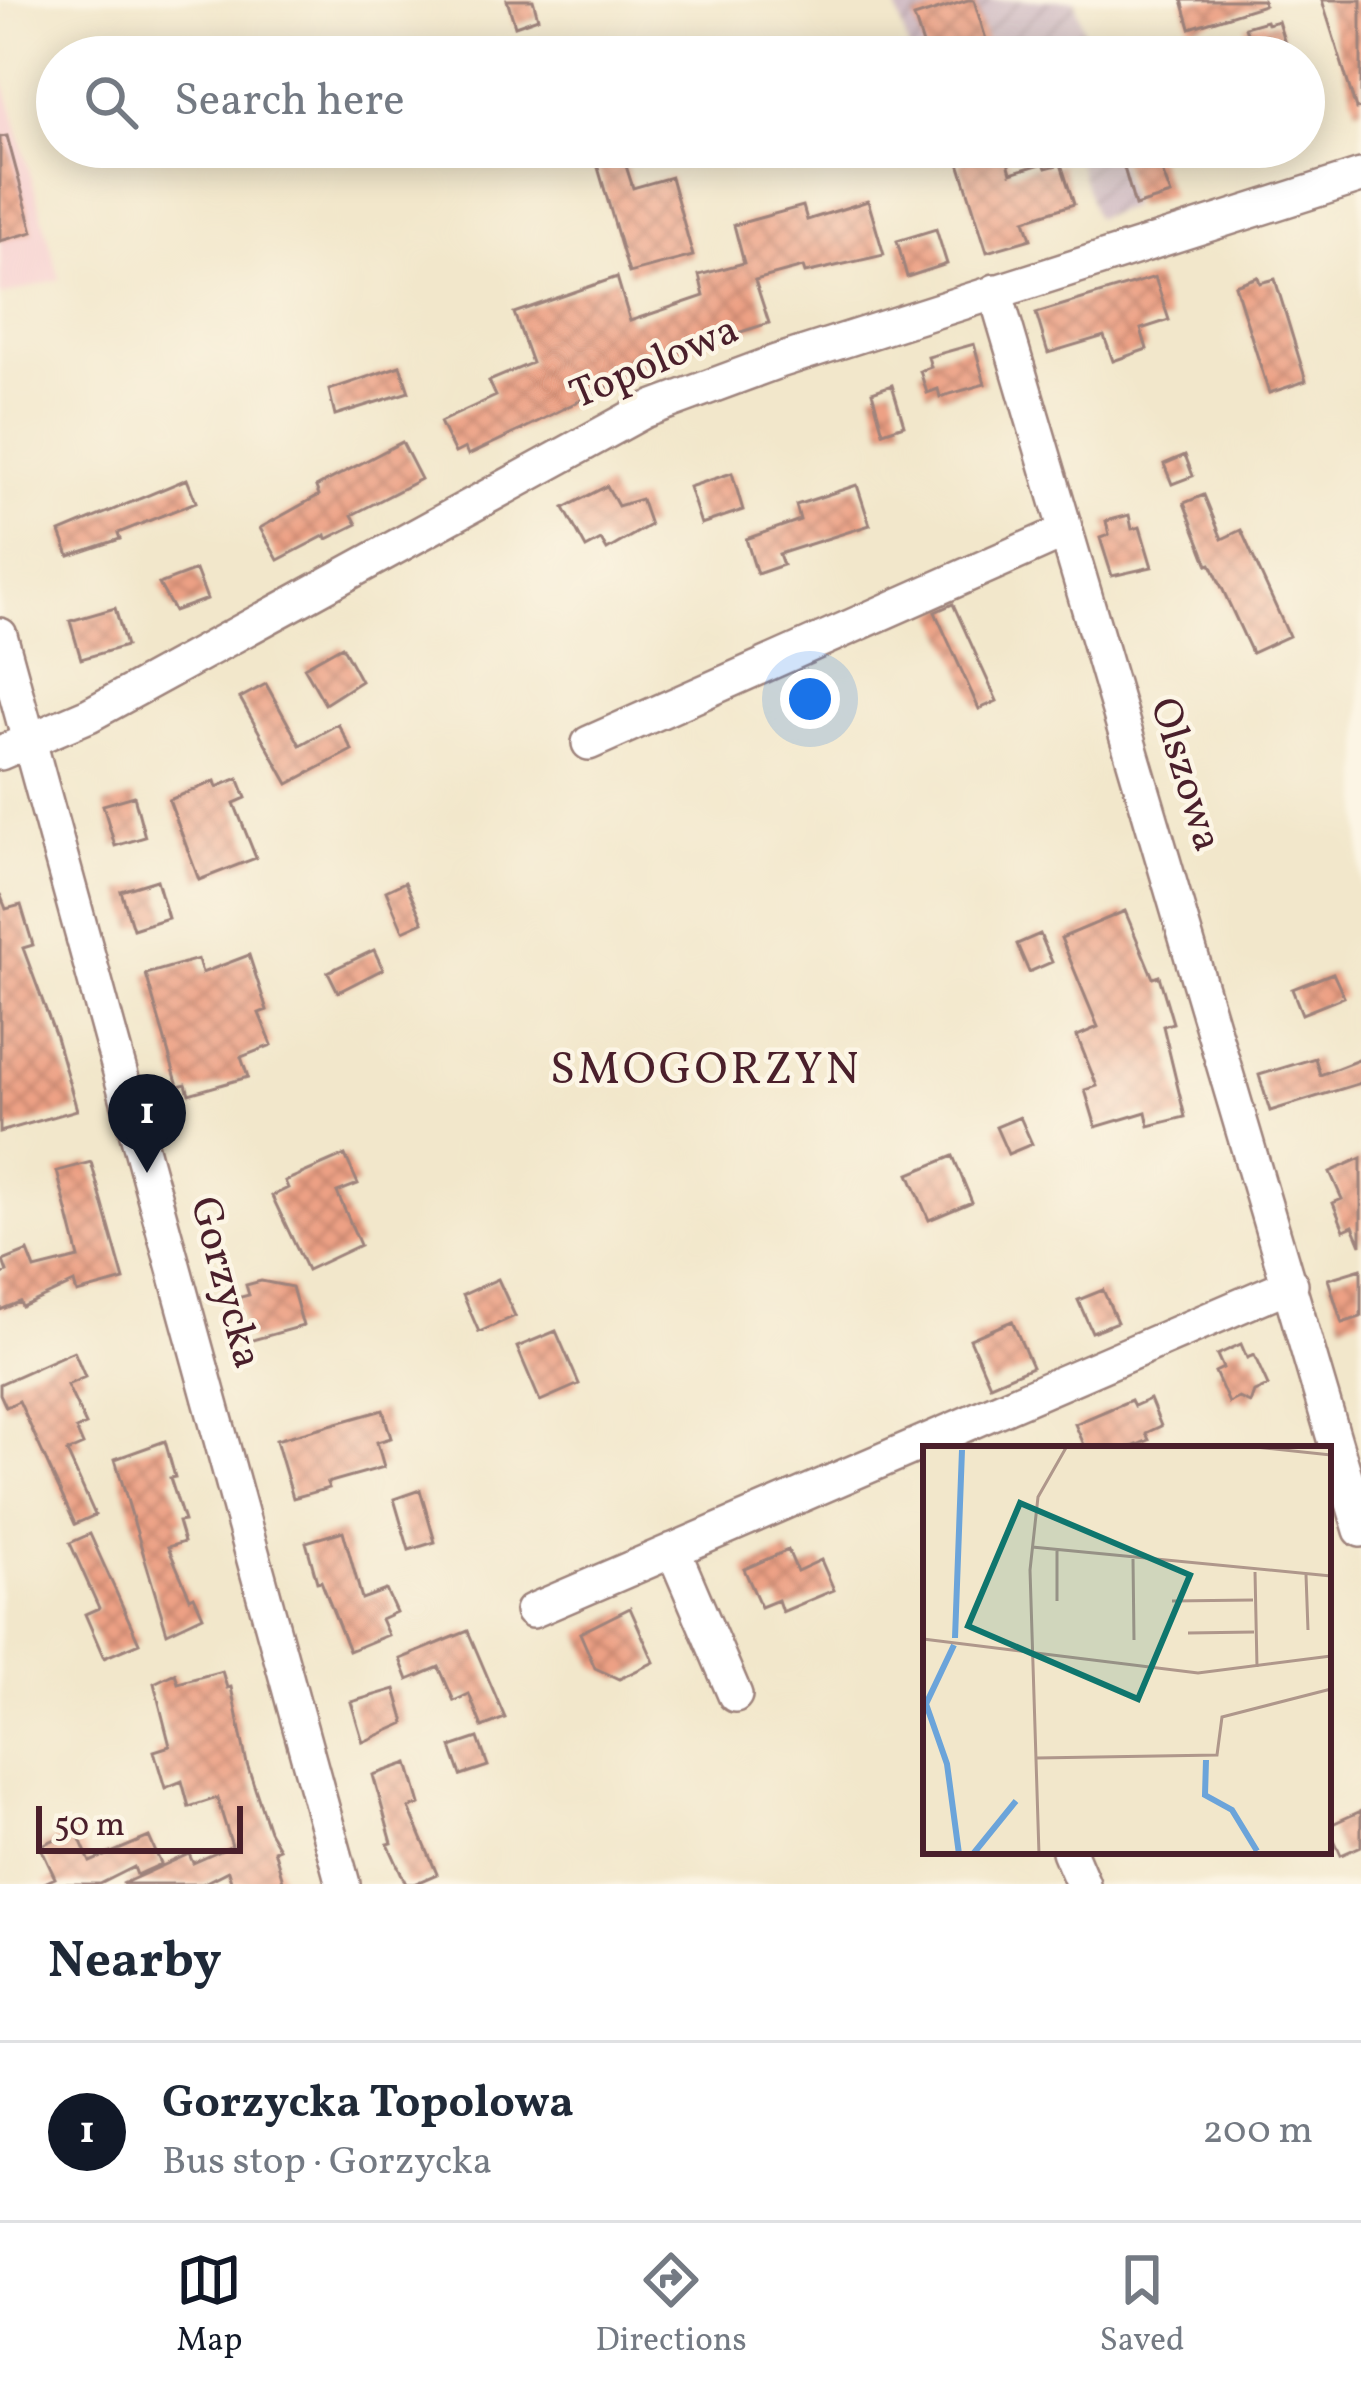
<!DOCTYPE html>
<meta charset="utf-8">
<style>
body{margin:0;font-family:Vollkorn,serif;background:#f2f2f3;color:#1f2937}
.scale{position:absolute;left:36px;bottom:30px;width:207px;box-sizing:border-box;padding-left:12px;border:6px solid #4a1f2b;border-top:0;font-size:33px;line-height:42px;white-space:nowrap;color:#4a1f2b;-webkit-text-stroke:9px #fcf5e5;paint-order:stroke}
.you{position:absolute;left:810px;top:699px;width:42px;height:42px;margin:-30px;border:9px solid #fff;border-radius:50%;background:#1a73e8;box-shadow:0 0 0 18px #1a73e833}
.badge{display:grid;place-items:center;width:78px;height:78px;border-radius:50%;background:#111827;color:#fff;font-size:39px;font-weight:700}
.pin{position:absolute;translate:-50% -99px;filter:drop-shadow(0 3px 6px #0008)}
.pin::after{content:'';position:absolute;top:63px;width:42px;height:36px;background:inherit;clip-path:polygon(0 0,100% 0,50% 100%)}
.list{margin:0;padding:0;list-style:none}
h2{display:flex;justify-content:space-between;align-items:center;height:156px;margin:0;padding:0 48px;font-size:51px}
h2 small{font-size:39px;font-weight:400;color:#747a83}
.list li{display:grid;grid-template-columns:78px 1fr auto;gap:36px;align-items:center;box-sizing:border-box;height:180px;padding:0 48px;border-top:3px solid #e0e1e3}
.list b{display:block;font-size:45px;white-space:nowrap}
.list p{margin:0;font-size:39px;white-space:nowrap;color:#747a83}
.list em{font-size:39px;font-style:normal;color:#747a83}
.icon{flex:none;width:66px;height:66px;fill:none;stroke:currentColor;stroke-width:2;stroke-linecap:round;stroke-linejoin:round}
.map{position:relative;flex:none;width:1361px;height:1884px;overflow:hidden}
.search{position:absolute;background:#fff;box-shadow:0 6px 30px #0003;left:36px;right:36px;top:36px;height:132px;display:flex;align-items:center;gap:30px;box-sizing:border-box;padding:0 42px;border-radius:66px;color:#747a83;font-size:45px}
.sheet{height:336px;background:#fff}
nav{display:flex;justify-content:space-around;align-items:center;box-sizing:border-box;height:168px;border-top:3px solid #e0e1e3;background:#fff;font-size:33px;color:#747a83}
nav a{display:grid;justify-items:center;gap:6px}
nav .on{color:#111827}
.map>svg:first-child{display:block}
</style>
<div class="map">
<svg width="1361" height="1884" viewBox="0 0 1361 1884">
<defs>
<pattern id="industrial-furrows" width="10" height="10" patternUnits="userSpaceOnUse" patternTransform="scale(3)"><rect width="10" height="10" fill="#d2bdc5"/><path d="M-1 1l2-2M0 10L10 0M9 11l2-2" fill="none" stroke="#b6a2a9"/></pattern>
<pattern id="building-cross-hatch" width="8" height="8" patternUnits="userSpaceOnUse" patternTransform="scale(3)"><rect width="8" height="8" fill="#eda185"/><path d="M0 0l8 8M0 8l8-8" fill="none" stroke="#c2836d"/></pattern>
</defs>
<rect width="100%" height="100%" fill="#fcf5e5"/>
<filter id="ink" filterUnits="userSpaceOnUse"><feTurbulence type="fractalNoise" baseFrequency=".00833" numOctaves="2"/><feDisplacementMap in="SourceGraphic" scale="24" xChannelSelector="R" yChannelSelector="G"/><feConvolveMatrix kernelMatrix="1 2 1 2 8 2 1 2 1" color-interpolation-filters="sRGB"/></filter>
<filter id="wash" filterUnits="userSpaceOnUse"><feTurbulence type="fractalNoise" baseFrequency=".004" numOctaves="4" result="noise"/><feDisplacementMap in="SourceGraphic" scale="48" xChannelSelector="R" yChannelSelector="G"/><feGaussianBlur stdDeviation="2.7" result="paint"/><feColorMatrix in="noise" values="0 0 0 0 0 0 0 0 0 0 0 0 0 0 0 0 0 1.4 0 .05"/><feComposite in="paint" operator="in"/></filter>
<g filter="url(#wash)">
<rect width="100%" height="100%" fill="#f2e7cb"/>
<!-- built -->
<path fill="#f7cfd0" d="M 0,66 L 60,279 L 0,296 Z"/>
<!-- industrial -->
<path fill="url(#industrial-furrows)" d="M 894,0 L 1075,0 L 1091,57 L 1045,57 L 1039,43 L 993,57 L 911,57 Z
M 1073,147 L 1115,147 L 1131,207 L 1095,218 Z"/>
<g id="blocks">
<!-- building -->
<path fill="url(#building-cross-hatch)" d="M 507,0 L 533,0 L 538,18 L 515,26 Z
M 968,0 L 974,0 L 988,46 L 953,57 L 927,57 L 914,17 Z
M 1182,0 L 1263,0 L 1264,5 L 1190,28 Z
M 1322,0 L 1361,0 L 1361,108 L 1356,109 Z
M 1266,21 L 1267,24 L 1278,21 L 1289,57 L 1255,57 L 1245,27 Z
M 7,136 L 33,232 L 0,241 L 0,137 Z
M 592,147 L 620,147 L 633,188 L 671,177 L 693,256 L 629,273 Z
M 960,147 L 1004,147 L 1011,173 L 1044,163 L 1046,168 L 1061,164 L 1074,204 L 1025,220 L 1031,239 L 987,252 L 959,163 L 964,161 Z
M 1118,147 L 1153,147 L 1171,195 L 1135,206 Z
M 868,201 L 884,255 L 805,273 L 803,267 L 755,280 L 769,323 L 640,364 L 643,369 L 521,430 L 468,455 L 465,448 L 455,453 L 440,422 L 496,396 L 489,381 L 532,363 L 514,313 L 617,277 L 630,321 L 704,296 L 699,275 L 744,263 L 734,225 L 803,206 L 807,220 Z
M 936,229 L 947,264 L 907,277 L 897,241 Z
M 1155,277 L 1169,320 L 1141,329 L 1147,349 L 1113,361 L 1104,336 L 1048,353 L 1036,313 Z
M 1258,277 L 1260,283 L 1275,279 L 1306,381 L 1269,393 L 1235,285 Z
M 974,344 L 985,384 L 940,397 L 938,389 L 927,393 L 920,371 L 931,367 L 928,357 Z
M 400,366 L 409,392 L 335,415 L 329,390 Z
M 892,385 L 904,425 L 883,432 L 872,392 Z
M 402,442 L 421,479 L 352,515 L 357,524 L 327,539 L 326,535 L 278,560 L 260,528 L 319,495 L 316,487 Z
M 1185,455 L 1193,476 L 1172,484 L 1164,464 Z
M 732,473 L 743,510 L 701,524 L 689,487 Z
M 187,479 L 196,502 L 118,533 L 120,539 L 69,556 L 60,532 Z
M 857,485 L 870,525 L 779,554 L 783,565 L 757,574 L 746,539 L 800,520 L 796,505 Z
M 607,486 L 618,506 L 641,499 L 650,525 L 607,550 L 601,540 L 586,548 L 564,508 Z
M 1204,495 L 1222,539 L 1241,530 L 1289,636 L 1252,653 L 1211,564 L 1208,565 L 1184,503 Z
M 1129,515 L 1132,529 L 1140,527 L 1152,567 L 1112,576 L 1100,538 L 1109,535 L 1106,521 Z
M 196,570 L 207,599 L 174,611 L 159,584 Z
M 953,604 L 997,701 L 979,709 L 935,612 Z
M 115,608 L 126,646 L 81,659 L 70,621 Z
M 342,646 L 361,681 L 325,704 L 304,667 Z
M 266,684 L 300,745 L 338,724 L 352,750 L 288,784 L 240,698 Z
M 238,778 L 246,798 L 234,803 L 256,858 L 199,880 L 169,800 L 215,781 L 217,787 Z
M 134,796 L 145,837 L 115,846 L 103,805 Z
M 157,880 L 168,918 L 133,929 L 121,891 Z
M 405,882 L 423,922 L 403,931 L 386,891 Z
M 0,894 L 6,909 L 21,905 L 33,945 L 23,948 L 56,1037 L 77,1110 L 0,1132 Z
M 1125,911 L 1153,978 L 1159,976 L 1173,1023 L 1163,1026 L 1185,1117 L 1149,1126 L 1146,1112 L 1096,1127 L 1085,1090 L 1097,1086 L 1077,1036 L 1098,1027 L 1061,938 Z
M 1040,934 L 1052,962 L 1029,972 L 1017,944 Z
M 374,950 L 383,969 L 338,992 L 328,972 Z
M 249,955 L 267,1010 L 259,1013 L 272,1045 L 241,1057 L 248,1077 L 189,1094 L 186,1084 L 178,1086 L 146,974 L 198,959 L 202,973 Z
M 1333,973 L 1344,997 L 1302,1014 L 1292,989 Z
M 1315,1058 L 1320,1075 L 1361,1059 L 1361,1083 L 1270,1111 L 1259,1075 Z
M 1020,1117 L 1032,1144 L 1008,1154 L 996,1127 Z
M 345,1155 L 358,1184 L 337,1192 L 360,1245 L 307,1270 L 272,1196 L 288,1188 L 285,1181 Z
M 953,1156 L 972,1202 L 929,1220 L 909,1174 Z
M 1361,1158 L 1361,1245 L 1353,1226 L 1344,1230 L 1333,1203 L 1342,1199 L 1330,1172 Z
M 91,1162 L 124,1280 L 77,1293 L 74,1283 L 22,1307 L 20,1302 L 0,1310 L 0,1275 L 7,1272 L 3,1261 L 28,1251 L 35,1269 L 79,1258 L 57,1171 Z
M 1361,1269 L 1361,1317 L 1342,1323 L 1328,1279 Z
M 498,1279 L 515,1316 L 479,1332 L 463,1295 Z
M 261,1281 L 292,1287 L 303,1326 L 249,1341 L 237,1298 L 249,1295 L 246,1285 Z
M 1103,1290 L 1117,1322 L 1092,1332 L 1078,1300 Z
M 1012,1321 L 1032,1367 L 990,1385 L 970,1339 Z
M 556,1331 L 579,1384 L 540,1401 L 517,1347 Z
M 1241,1344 L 1247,1358 L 1254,1355 L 1268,1386 L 1254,1392 L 1250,1403 L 1239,1398 L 1229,1403 L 1215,1372 L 1223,1368 L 1217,1355 Z
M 74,1351 L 85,1377 L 67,1385 L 86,1425 L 76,1429 L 83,1445 L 67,1452 L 95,1515 L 75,1524 L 19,1401 L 6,1407 L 0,1394 L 0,1384 Z
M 1150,1399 L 1161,1426 L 1146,1433 L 1149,1440 L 1128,1449 L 1086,1449 L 1075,1424 L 1131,1400 L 1134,1406 Z
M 383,1410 L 391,1438 L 377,1442 L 384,1467 L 327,1483 L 329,1488 L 293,1498 L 276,1440 Z
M 165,1441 L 175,1477 L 170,1478 L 184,1521 L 178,1522 L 184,1542 L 168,1547 L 190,1598 L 194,1596 L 203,1616 L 167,1633 L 115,1459 Z
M 420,1490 L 435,1542 L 409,1550 L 394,1499 Z
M 343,1531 L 362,1599 L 386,1590 L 396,1612 L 381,1619 L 388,1635 L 349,1651 L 321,1581 L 317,1582 L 306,1542 Z
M 90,1534 L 139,1643 L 104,1658 L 85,1614 L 99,1608 L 70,1543 Z
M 788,1550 L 797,1571 L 821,1560 L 834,1590 L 782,1612 L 778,1600 L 761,1607 L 744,1569 Z
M 630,1608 L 654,1662 L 619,1679 L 595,1668 L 580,1633 Z
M 468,1631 L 505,1718 L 482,1727 L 469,1694 L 454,1701 L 439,1667 L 408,1680 L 400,1659 Z
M 222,1671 L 227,1688 L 231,1687 L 247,1764 L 269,1831 L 279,1848 L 274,1850 L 284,1884 L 232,1884 L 228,1871 L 202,1884 L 122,1884 L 189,1854 L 193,1863 L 232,1846 L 217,1798 L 189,1807 L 182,1781 L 165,1788 L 154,1751 L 170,1746 L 154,1683 L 175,1673 L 178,1683 Z
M 395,1689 L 405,1723 L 363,1742 L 351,1702 Z
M 478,1738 L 488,1766 L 461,1775 L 451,1747 Z
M 408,1763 L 420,1804 L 409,1808 L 437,1874 L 414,1884 L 406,1884 L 388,1844 L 392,1843 L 373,1775 Z
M 1361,1811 L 1361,1846 L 1341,1855 L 1328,1826 Z
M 76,1830 L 90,1862 L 149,1837 L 161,1864 L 137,1875 L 134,1867 L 100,1884 L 42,1884 L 55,1878 L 40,1846 Z"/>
</g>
</g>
<g filter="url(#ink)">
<use href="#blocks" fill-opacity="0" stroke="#9e837b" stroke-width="3"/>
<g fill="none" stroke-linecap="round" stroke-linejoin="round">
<!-- minor casing -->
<g stroke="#9e837b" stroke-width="38">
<path id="minor" d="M 995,291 L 1361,1530
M 0,635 L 343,1884
M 589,743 L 1064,532
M 0,753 L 89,715 L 644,411 L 776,362 L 1361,176
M 673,1550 L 735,1695
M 532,1611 L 1291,1284
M 1069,1851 L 1083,1884"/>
</g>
<!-- minor -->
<use href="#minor" stroke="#fff" stroke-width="33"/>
</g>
</g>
<g text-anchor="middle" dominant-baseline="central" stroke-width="9" stroke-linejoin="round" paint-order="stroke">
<!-- street labels -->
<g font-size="42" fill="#4a1f2b" stroke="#fcf5e5">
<text transform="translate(655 364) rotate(-23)">Topolowa</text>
<text transform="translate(1184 775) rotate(73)">Olszowa</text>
<text transform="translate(224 1283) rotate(75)">Gorzycka</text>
</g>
<!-- neighbourhood labels -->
<g font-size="45" letter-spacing="3" fill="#4a1f2b" stroke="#fcf5e5">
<text x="706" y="1071">SMOGORZYN</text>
</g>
</g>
<!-- overview -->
<g transform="translate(923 1446)">
<rect width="408" height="408" fill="#f2e7cb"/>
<path fill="none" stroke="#6ba4da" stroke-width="6" d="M 32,192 L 39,4M 31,199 L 3,258 L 24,318 L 36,408M 283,314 L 282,349 L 309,364 L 334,405M 50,408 L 93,355"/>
<path fill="none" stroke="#af978b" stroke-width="3" d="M 322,0 L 408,9M 109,101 L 408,130M 134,104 L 134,155M 210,113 L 211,194M 332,126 L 334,221M 383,129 L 385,184M 249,155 L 330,154M 265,187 L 331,186M 0,193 L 275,227 L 408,210M 114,312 L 294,309 L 299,271 L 408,243M 116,408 L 107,124 L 115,51 L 144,0"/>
<path fill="#0f766e" fill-opacity="0.15" stroke="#0f766e" stroke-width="6" d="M 97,57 L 267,129 L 215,253 L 45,180 Z"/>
<rect width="408" height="408" fill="none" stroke="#4a1f2b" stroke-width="6"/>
</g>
</svg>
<div class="scale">50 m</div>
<div class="you"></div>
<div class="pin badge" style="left:147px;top:1173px">1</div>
<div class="search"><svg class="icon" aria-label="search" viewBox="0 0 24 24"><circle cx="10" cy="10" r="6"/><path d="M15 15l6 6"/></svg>Search here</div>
</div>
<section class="sheet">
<h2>Nearby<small></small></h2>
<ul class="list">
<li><span class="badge">1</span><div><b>Gorzycka Topolowa</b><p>Bus stop · Gorzycka</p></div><em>200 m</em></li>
</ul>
</section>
<nav>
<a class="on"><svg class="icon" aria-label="map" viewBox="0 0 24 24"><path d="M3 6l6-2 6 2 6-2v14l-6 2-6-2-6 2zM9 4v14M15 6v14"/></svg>Map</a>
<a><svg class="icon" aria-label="directions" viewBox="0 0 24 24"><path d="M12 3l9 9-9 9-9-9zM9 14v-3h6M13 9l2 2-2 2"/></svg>Directions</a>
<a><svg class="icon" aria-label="saved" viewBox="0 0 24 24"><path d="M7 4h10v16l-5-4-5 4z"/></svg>Saved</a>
</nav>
